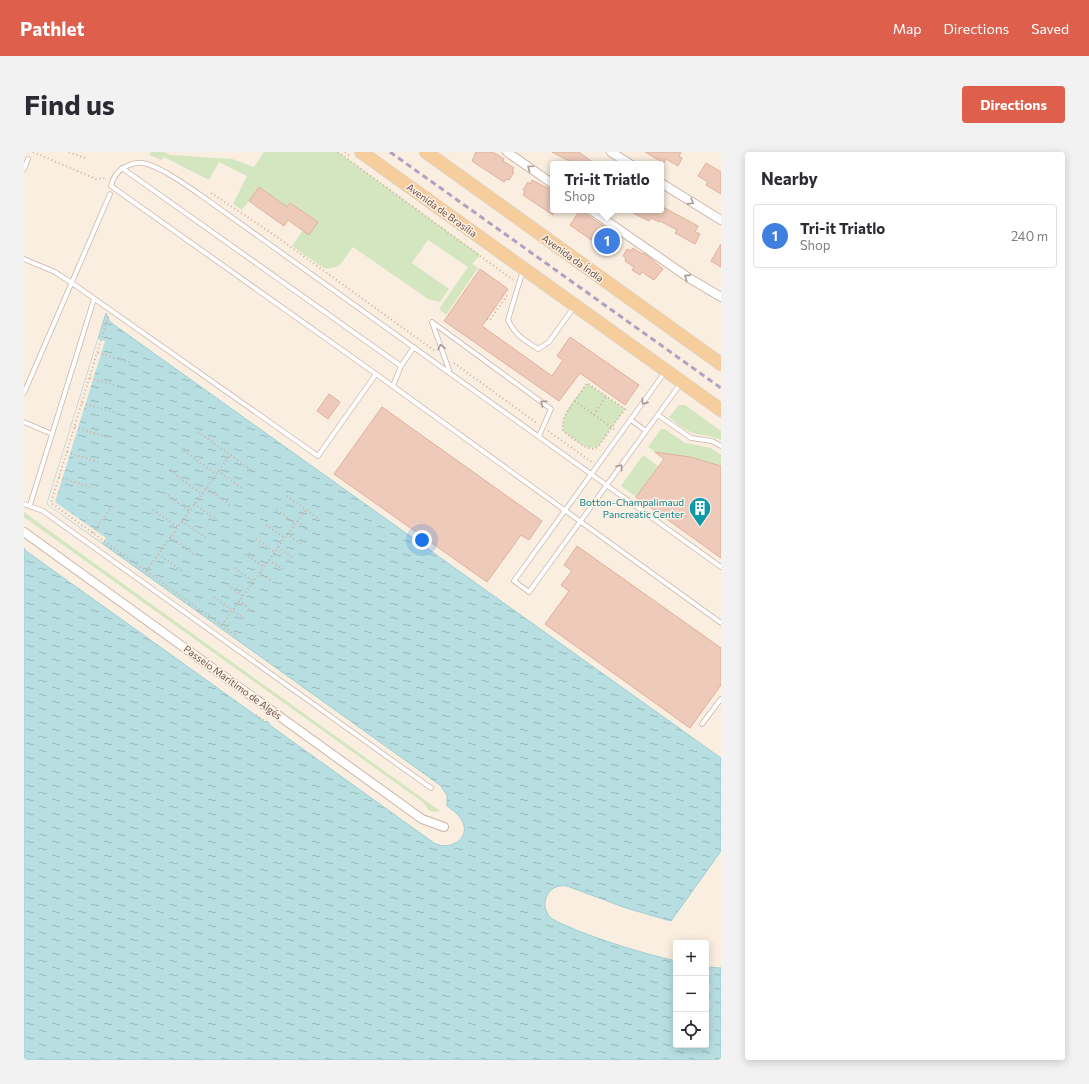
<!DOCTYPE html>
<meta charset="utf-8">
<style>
body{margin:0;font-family:Commissioner,sans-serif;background:#f2f2f3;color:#2b2b33}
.controls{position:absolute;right:12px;bottom:12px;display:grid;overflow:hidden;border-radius:4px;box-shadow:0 2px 10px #0003}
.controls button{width:36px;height:36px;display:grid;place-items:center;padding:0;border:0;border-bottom:1px solid #e1e1e2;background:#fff;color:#2b2b33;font:20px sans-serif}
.you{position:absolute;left:398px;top:388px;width:14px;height:14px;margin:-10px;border:3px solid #fff;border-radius:50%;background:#1a73e8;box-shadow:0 0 0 6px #1a73e833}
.badge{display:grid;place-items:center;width:26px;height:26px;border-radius:50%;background:#de604c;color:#fff;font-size:13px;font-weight:700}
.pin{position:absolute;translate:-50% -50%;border:2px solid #fff;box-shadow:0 1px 4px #0006}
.popup{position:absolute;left:526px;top:9px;width:114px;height:52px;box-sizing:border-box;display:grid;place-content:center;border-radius:4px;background:#fff;filter:drop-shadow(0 1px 3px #0005);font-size:13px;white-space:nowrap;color:#7c7c81}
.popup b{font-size:15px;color:#2b2b33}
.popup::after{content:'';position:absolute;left:50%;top:100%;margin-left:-8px;border:8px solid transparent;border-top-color:#fff}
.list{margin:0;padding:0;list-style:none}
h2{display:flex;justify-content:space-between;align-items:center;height:52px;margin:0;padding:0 16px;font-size:17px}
h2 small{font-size:13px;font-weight:400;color:#7c7c81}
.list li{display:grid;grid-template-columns:26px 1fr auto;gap:12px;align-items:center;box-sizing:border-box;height:64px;margin:0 8px 8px;padding:0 8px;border:1px solid #e1e1e2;border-radius:4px}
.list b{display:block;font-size:15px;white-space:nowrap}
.list p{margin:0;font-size:13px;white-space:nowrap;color:#7c7c81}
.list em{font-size:13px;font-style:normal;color:#7c7c81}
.icon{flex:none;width:22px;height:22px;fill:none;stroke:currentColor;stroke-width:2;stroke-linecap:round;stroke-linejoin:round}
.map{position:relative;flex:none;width:697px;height:908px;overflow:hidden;border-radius:4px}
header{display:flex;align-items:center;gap:24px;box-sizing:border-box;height:56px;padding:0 20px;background:#de604c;color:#fff}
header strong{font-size:19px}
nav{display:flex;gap:22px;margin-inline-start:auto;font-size:14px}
.intro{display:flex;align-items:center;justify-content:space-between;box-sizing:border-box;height:96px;padding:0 24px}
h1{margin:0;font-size:28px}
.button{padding:10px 18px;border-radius:4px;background:#de604c;color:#fff;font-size:14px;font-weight:700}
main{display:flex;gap:24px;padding:0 24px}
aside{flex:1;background:#fff;border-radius:4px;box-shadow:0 2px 10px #0003}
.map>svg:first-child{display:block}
</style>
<header>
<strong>Pathlet</strong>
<nav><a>Map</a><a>Directions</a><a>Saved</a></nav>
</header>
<div class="intro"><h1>Find us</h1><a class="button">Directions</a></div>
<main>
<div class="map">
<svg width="697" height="908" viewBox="0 0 697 908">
<defs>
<pattern id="water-ripples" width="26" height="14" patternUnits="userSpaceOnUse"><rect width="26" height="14" fill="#b7dfe2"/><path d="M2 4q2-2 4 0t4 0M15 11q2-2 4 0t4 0" fill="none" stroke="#99b7b9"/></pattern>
</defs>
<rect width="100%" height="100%" fill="#faeee0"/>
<!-- green -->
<path fill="#d3e6c0" d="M 127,0 L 140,0 L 146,3 L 208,7 L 230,15 L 240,0 L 314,0 L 456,103 L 448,112 L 454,116 L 422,163 L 415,157 L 444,115 L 404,88 L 388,111 L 425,137 L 416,150 L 404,147 L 329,95 L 315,114 L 303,117 L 298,115 L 268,94 L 279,78 L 294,70 L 266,51 L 263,55 L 235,36 L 218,58 L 209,52 L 223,24 L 195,10 L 185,28 L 140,5 L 138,8 L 125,3 Z
M 563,231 L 601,257 L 574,295 C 560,299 550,287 539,279 C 536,261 553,245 563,231 Z
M 655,253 L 661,253 L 697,279 L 697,288 C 688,283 679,284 669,281 C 660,278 652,271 645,265 Z
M 637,277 L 641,277 L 661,291 L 687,296 L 697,303 L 697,314 L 666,305 L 631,300 L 624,295 Z
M 619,303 L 634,314 L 612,345 L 597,334 Z
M 0,360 L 56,401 L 416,659 C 408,662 403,658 400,651 L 0,365 Z"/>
<!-- water -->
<path fill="url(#water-ripples)" stroke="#9ecfd3" d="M 82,161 L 86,170 L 697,606 L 697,699 L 647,769 L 602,756 L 543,734 C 537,733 531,734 526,739 C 519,746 519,759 527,766 C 534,771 544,774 552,778 C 585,791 618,801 652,809 L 652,893 L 682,893 L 682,815 L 697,816 L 697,908 L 0,908 L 0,396 L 2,399 L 241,570 L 243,569 L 247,574 L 410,691 C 427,700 449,685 437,667 C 434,661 428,658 423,654 L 423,643 L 416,633 L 23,352 Z"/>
<!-- pier -->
<path fill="#faeee0" d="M 74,187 L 81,189 L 31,350 L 82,386 L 78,391 L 23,352 Z"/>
<!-- building -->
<path fill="#eecaba" stroke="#e0b09b" d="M 452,0 L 469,0 L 480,7 L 479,9 L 490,16 L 488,19 L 490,20 L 485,28 L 483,27 L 480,30 L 448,9 Z
M 528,0 L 555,0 L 571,12 L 551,12 Z
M 621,0 L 657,0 L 655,4 L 658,6 L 654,14 L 642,7 L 640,11 Z
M 682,11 L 697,20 L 697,42 L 682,33 L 684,30 L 674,24 Z
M 508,28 L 529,39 L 529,63 L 499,43 L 501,39 L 499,38 L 504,30 L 506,32 Z
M 235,35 L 263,55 L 266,51 L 294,70 L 285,83 L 264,68 L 260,74 L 225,49 Z
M 637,54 L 674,74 L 671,80 L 676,82 L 671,92 L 651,81 L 653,78 L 636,69 L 635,70 L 627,66 L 625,69 L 603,58 L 637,58 Z
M 556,58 L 594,84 L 583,99 L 546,73 Z
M 697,92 L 697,115 L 687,109 Z
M 609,96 L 618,102 L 620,101 L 639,117 L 630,128 L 618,120 L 616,123 L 608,118 L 610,115 L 601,109 L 602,106 L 599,104 L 603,97 L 607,99 Z
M 456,117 L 484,137 L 458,174 L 528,224 L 539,208 L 533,204 L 546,185 L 615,233 L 601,253 L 556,221 L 535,249 L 420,169 Z
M 305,242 L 316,250 L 304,267 L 293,259 Z
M 358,255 L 518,369 L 505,388 L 497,383 L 463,430 L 310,322 Z
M 631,300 L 666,305 L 697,314 L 697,406 L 612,345 L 640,307 Z
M 553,394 L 697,496 L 697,533 L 666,576 L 521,472 L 545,439 L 537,433 L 548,419 L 540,413 Z"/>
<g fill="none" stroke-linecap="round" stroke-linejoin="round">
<!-- lane casing -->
<g stroke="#cab5a8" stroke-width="5.5">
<path id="lane" d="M 98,16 L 377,214
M 0,17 L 4,7
M 0,107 L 31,120 L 48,131 L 294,304 L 352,222
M 499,118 L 484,168 C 492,184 499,187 514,197 L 525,190 L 550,155
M 408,170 L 527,257 L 515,284
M 408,170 L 425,218
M 641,220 L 490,429 L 505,440 L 657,231
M 369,234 L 377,214 L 390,195
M 0,241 L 86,42
M 634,263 L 667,286 L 688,289 L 697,294
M 607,268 L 622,279
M 0,270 L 28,282
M 0,352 L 19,359 L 407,636
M 6,353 L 70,147
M 697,415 L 185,49 C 169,38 137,14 119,11 C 113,10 107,12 101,15 C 93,19 89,25 87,34 L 352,222 L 697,471
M 678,572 L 697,547"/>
</g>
<!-- street casing -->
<g stroke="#cab5a8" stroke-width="10">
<path id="street" d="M 483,0 L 529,32
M 587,0 L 606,12
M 637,31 L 697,68
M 567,58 L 665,126 L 697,145
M 0,380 L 398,667 L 420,675"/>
</g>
<!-- primary casing -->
<g stroke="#d7cfcc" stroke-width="14">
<path id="primary" d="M 337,0 L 697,258
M 402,0 L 697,212"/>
</g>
<!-- path -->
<path stroke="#d2ae9e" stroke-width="2" stroke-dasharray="1 3" stroke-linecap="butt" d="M 9,0 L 72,27 L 82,26
M 45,0 L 63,7
M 314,0 L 489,128
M 321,0 L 326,4
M 187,41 L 246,80 L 411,199
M 84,165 L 27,351 L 214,485
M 463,167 L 466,168 L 484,142
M 74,201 L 108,211
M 430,211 L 514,272
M 66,226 L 100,236
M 551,249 C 544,259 537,266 539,279 L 559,294 L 568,297 L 574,295 L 601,257 L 563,231 L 551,249 C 564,259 578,268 591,278
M 58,251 L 93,261
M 570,263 L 582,244
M 51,275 L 85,286
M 524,279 L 568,310
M 174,280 L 230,320
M 160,299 L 192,322
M 43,300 L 77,311
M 146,319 L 178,342
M 194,319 L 218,336
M 35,325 L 70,336
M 182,336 L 206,353
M 141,341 L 165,359
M 263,344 L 295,367
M 170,352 L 194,369
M 129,358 L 154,375
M 253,358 L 271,372
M 158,369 L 182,386
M 273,369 L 286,379
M 242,373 L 261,386
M 69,381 L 90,352
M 263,382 L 277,392
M 146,385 L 170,403
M 232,387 L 250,400
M 254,395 L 268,405
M 134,402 L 158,419
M 221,402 L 240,415
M 245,408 L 259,417
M 211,416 L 229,429
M 122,419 L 207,302
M 236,420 L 249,430
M 201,431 L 219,444
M 190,445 L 222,468
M 215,449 L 229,459
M 198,473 L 282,357
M 232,563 L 242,570"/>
<!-- lane -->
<use href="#lane" stroke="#fff" stroke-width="4"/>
<!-- street -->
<use href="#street" stroke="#fff" stroke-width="8"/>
<!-- primary -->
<use href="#primary" stroke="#f6cd9c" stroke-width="13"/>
<!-- rail -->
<path stroke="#b0a1c2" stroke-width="3" stroke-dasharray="6 4" stroke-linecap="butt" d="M 366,0 L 697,236"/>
</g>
<!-- one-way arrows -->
<defs><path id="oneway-chevron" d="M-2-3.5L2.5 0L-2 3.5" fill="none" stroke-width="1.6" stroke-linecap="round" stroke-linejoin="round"/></defs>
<g stroke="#a99892">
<use href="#oneway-chevron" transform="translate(506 16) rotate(-145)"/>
<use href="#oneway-chevron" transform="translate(667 50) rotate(32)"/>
<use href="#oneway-chevron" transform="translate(663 125) rotate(-147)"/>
<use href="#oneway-chevron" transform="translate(417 195) rotate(-103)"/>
<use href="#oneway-chevron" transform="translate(620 250) rotate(125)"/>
<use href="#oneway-chevron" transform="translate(519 251) rotate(-144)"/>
<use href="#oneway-chevron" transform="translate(596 315) rotate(-54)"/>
</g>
<!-- icons -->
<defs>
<g id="building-pin" transform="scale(1.15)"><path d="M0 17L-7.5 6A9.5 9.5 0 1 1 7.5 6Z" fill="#0f9aa8" stroke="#fef2e6"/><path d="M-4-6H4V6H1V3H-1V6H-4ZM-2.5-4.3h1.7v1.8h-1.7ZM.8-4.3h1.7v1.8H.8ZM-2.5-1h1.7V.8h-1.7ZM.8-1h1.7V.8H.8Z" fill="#fff"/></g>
</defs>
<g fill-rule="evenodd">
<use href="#building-pin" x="676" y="356"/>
</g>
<g text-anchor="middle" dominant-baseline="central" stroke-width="3" stroke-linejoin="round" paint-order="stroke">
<!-- street labels -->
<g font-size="10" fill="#6f5449" stroke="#fef2e6">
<text transform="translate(418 58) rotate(36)">Avenida de Brasília</text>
<text transform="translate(549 106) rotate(36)">Avenida da Índia</text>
<text transform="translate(209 530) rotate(36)">Passeio Marítimo de Algés</text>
</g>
<!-- culture labels -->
<g font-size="10" fill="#0d838f" stroke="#fef2e6" text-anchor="end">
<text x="660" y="350">Botton-Champalimaud<tspan x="660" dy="12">Pancreatic Center</tspan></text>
</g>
</g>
</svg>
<div class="controls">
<button>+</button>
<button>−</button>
<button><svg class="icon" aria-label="locate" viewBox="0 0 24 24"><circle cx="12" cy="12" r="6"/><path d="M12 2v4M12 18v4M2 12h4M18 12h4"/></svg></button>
</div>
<div class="you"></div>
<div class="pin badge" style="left:583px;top:89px;background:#3f7fe0">1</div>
<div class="popup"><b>Tri-it Triatlo</b>Shop</div>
</div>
<aside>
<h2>Nearby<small></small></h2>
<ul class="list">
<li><span class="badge" style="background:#3f7fe0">1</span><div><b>Tri-it Triatlo</b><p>Shop</p></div><em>240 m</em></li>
</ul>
</aside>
</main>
